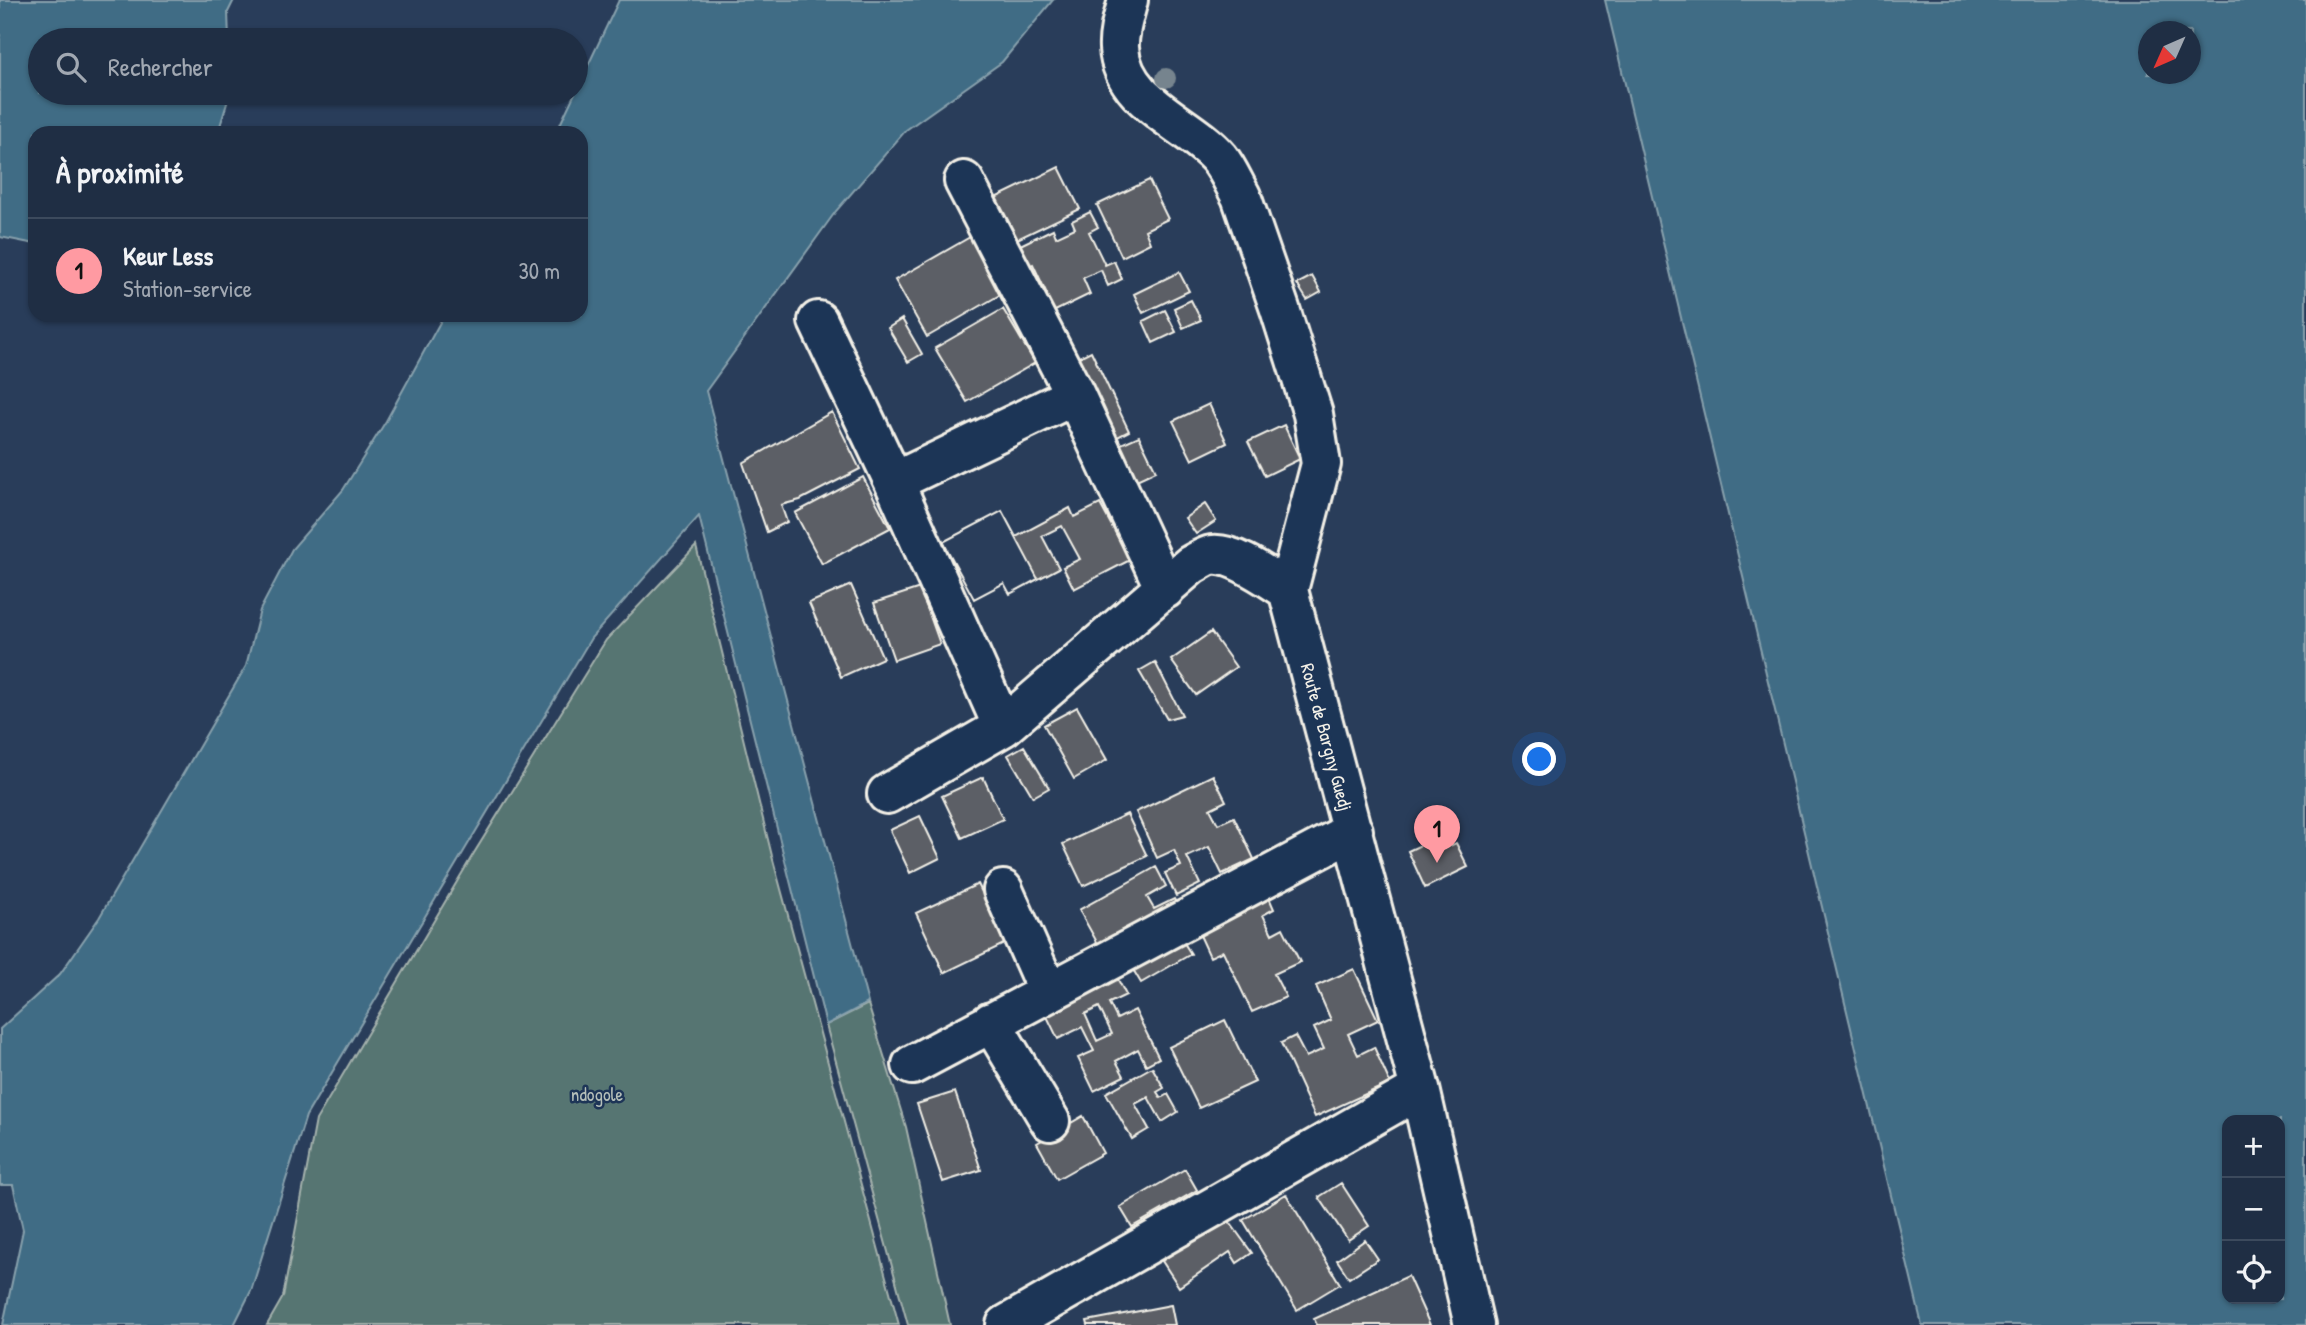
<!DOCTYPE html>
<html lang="fr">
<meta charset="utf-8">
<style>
body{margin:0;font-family:"Patrick Hand",sans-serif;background:#2c3a4f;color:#f1f3f6}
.controls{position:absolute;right:21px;bottom:21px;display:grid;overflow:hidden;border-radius:14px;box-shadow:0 2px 5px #0004}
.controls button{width:63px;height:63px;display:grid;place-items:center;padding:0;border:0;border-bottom:2px solid #3c4a5d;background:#1f2e44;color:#f1f3f6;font:35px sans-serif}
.compass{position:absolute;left:2138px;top:21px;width:63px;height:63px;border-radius:50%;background:#1f2e44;box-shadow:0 2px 5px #0004;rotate:225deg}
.you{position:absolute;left:1540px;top:760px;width:24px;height:24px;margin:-18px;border:5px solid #fff;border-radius:50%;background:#1a73e8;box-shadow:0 0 0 10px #1a73e833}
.badge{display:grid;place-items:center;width:46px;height:46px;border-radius:50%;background:#ff9aa2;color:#111;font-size:23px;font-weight:700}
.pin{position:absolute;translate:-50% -58px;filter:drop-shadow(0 2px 4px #0008)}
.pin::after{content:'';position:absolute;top:37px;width:24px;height:21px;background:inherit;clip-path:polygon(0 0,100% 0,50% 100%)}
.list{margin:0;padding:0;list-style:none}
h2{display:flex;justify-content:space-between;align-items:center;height:91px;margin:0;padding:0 28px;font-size:30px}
h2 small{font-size:23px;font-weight:400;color:#a1a8b2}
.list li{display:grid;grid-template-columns:46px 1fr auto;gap:21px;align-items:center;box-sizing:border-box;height:105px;padding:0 28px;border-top:2px solid #3c4a5d}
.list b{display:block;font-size:26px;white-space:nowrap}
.list p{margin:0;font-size:23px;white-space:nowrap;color:#a1a8b2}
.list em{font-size:23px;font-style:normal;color:#a1a8b2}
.icon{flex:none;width:38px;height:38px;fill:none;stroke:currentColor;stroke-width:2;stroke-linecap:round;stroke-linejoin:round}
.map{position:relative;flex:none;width:2306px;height:1325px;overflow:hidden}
.search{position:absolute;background:#1f2e44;box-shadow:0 2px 5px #0004;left:28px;top:28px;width:560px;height:77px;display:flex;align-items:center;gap:18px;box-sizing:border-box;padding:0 24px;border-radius:38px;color:#a1a8b2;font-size:26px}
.panel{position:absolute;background:#1f2e44;box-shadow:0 2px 5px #0004;left:28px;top:126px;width:560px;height:196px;border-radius:21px}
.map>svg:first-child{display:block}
</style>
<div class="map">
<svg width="2306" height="1325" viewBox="0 0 2306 1325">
<rect width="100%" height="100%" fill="#293d5a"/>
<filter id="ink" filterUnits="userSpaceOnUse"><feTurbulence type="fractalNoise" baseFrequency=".0143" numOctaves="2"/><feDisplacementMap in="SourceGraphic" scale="14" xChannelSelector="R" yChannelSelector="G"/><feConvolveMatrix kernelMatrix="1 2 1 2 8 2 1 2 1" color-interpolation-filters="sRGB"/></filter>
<g filter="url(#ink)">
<!-- green -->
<path fill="#567472" stroke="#a5b2ad" stroke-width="2" d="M 696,546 L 772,856 L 899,1325 L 267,1325 L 283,1297 L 316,1120 L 474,853 L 606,640 Z
M 868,1004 L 906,1127 L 950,1325 L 908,1325 L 826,1025 Z"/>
<!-- water -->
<path fill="#406c85" stroke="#88a1ad" stroke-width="2" fill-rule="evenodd" d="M 0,0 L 234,0 L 228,12 L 229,40 L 40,40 L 40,93 L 230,93 L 218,133 L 35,133 L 35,244 L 0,237 Z
M 619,0 L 1053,0 L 1002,62 L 906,130 L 836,211 L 706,391 L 868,1003 L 826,1025 L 699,516 L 591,638 L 306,1116 L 251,1291 L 234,1325 L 3,1325 L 23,1230 L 13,1185 L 0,1185 L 0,1029 L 60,974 L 99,918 L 246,666 L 260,610 L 292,549 L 343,490 L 386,421 L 444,315 L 581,315 L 581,133 L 556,133 Z
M 1605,0 L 2306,0 L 2306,1325 L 1922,1325 ZM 2148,32 L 2190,32 L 2190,74 L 2148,74 ZM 2227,1120 L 2280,1120 L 2280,1299 L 2227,1299 Z"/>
<!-- building -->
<path fill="#5b5f66" stroke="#f4f1e8" stroke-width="2" fill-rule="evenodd" d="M 1059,167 L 1080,209 L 1009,243 L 989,201 Z
M 1149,180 L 1168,219 L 1145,230 L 1150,243 L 1122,257 L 1097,205 Z
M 1090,212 L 1098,227 L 1089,232 L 1105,265 L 1114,261 L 1122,279 L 1108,286 L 1101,270 L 1083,278 L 1090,294 L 1045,316 L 1036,298 L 1047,294 L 1033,264 L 1022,269 L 1012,249 L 1053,229 L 1056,237 L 1075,228 L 1072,221 Z
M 977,233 L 1010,289 L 927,337 L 895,280 Z
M 1179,272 L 1189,291 L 1143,313 L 1134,294 Z
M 1312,276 L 1321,292 L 1307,300 L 1297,284 Z
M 1191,300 L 1201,320 L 1183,328 L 1174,308 Z
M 1003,309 L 1035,363 L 967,402 L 935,348 Z
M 1165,310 L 1176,332 L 1153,343 L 1143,321 Z
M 902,319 L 922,354 L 908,362 L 888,328 Z
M 1091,351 L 1129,431 L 1112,440 L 1073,360 Z
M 1209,404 L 1227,443 L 1192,460 L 1173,421 Z
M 832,412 L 860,469 L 800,500 L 781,505 L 787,522 L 767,532 L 743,463 Z
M 1284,425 L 1300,459 L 1265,476 L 1248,442 Z
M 1139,436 L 1156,471 L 1128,484 L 1112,448 Z
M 863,477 L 890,528 L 822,564 L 795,513 Z
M 1100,504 L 1130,560 L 1074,589 L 1063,567 L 1080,559 L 1062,526 L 1042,536 L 1059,568 L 1010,594 L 1004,583 L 974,599 L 943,542 L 1002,511 L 1016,537 L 1070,508 L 1074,517 Z
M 1205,504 L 1216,521 L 1196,534 L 1185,518 Z
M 1002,511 L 1038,579 L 1010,594 L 1004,583 L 974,599 L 943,542 Z
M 851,585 L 883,658 L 841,677 L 809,603 Z
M 920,588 L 940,644 L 894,660 L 874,603 Z
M 1211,632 L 1236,667 L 1196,695 L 1171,660 Z
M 1155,662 L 1182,715 L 1167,719 L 1139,671 Z
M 1077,707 L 1107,760 L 1074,779 L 1044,725 Z
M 1024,746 L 1049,788 L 1033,797 L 1008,755 Z
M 1213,775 L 1226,801 L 1210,809 L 1218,824 L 1234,817 L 1254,859 L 1222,874 L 1209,847 L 1187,857 L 1200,884 L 1176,896 L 1165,873 L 1181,866 L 1174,850 L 1157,858 L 1136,812 Z
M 983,777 L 1003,819 L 962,838 L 942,796 Z
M 1127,814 L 1147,856 L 1083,886 L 1063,844 Z
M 920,816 L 940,858 L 910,873 L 890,830 Z
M 1429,841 L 1435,853 L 1456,843 L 1468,867 L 1425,888 L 1408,851 Z
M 1156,867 L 1166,886 L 1147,897 L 1154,909 L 1174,899 L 1180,910 L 1103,953 L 1079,910 Z
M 978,884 L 1006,943 L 944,973 L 916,913 Z
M 1264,886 L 1274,909 L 1263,915 L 1272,934 L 1283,928 L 1300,962 L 1274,974 L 1286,997 L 1252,1012 L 1223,951 L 1210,957 L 1193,920 Z
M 1177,932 L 1191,954 L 1141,983 L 1128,961 Z
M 1112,968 L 1126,995 L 1109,1003 L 1117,1019 L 1135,1010 L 1159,1058 L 1146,1065 L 1138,1049 L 1116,1061 L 1124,1076 L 1094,1091 L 1078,1058 L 1094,1051 L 1082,1027 L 1058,1039 L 1041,1004 ZM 1099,1007 L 1112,1034 L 1097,1041 L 1085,1014 Z
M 1354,969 L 1378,1020 L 1348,1034 L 1358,1055 L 1374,1047 L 1390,1083 L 1315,1117 L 1281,1043 L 1295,1036 L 1306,1057 L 1324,1049 L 1314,1028 L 1331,1020 L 1316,986 Z
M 1225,1020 L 1255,1082 L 1199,1108 L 1169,1047 Z
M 1152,1067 L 1164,1088 L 1157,1092 L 1161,1098 L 1168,1094 L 1178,1112 L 1162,1122 L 1148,1097 L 1135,1104 L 1149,1129 L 1132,1139 L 1106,1093 Z
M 955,1092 L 981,1170 L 943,1182 L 917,1104 Z
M 1083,1116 L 1103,1153 L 1057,1179 L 1037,1143 Z
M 1185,1169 L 1197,1190 L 1132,1227 L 1120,1207 Z
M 1341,1183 L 1369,1226 L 1348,1240 L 1319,1197 Z
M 1286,1194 L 1340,1284 L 1297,1310 L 1243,1220 Z
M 1226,1217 L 1252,1253 L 1237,1263 L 1230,1252 L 1179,1287 L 1162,1261 Z
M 1365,1240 L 1378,1259 L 1349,1278 L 1337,1260 Z
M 1408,1276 L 1430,1325 L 1317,1325 L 1314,1319 Z
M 1171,1305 L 1175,1325 L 1088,1325 L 1087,1321 Z"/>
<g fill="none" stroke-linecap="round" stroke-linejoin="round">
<!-- minor casing -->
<g stroke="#f4f1e8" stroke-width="44">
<path id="minor" d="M 1128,0 C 1124,16 1118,32 1119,48 C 1122,103 1188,122 1219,158 C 1228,169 1234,184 1241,196 L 1280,309 L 1313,414 L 1321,464 L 1288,590 L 1420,1089 L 1474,1325
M 964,181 L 1075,395 L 1165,589
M 818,321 L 894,482 L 1003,727
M 894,482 L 1075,395
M 887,794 L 1003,727 L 1191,565 C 1197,562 1205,556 1212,555 C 1234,552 1270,579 1288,590
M 1003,890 L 1048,992
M 991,1022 L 1050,1121
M 912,1065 L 1353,831
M 1006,1325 L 1420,1089"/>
</g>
<!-- minor -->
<use href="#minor" stroke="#1d3557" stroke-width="38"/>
</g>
<!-- trees -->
<circle fill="#76848e" cx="1166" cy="78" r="10"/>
</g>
<g text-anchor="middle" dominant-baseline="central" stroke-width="5" stroke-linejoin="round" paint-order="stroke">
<!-- street labels -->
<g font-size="19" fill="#f4f1e8" stroke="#1d3557">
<text transform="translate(1327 737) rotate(75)">Route de Bargny Guedj</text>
</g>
<!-- park labels -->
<g font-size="19" fill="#b5bfb9" stroke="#1d3557">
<text x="597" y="1094">ndogole</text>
</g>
</g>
</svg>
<div class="controls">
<button>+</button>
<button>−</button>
<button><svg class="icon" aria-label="locate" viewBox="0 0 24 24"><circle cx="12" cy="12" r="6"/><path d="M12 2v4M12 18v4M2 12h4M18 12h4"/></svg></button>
</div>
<svg class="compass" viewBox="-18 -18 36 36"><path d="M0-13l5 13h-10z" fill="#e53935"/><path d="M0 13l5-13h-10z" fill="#a1a8b2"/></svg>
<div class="you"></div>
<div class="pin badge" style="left:1437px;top:863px">1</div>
<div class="search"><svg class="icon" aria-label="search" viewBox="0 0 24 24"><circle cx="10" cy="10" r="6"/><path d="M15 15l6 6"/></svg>Rechercher</div>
<section class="panel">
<h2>À proximité<small></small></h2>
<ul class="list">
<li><span class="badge">1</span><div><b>Keur Less</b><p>Station-service</p></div><em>30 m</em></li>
</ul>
</section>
</div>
